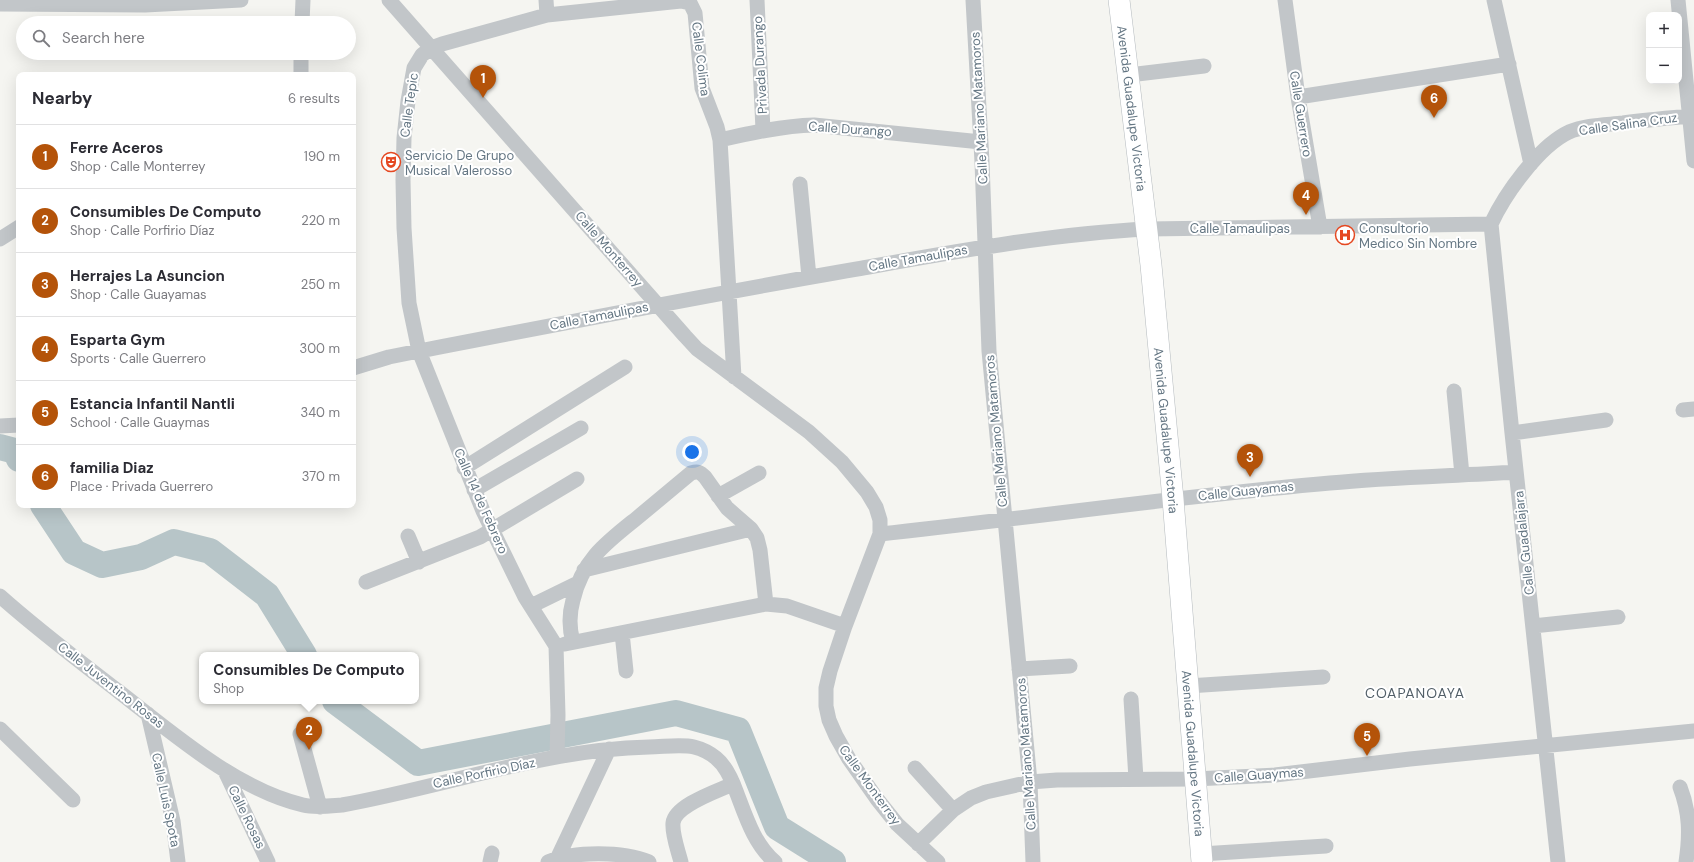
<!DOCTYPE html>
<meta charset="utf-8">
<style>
body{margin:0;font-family:"DM Sans",sans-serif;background:#f7f7f7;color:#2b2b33}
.controls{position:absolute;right:12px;top:12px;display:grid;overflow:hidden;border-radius:8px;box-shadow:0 4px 16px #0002}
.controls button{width:36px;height:36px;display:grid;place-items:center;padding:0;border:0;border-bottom:1px solid #e1e1e2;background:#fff;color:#2b2b33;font:20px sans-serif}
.you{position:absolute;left:692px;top:452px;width:14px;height:14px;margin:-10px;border:3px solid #fff;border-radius:50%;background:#1a73e8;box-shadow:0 0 0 6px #1a73e833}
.badge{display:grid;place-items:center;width:26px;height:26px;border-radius:50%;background:#b45309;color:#fff;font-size:13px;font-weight:700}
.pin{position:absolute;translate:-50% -33px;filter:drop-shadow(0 1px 2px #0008)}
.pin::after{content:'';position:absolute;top:21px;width:14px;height:12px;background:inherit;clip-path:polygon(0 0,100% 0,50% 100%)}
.popup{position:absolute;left:199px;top:652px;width:220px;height:52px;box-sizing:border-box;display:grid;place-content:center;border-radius:8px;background:#fff;filter:drop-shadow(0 1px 3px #0005);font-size:13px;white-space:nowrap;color:#7c7c81}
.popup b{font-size:15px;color:#2b2b33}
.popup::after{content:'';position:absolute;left:50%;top:100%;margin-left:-8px;border:8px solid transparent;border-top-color:#fff}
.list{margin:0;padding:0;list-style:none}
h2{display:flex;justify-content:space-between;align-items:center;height:52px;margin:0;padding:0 16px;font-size:17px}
h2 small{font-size:13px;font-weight:400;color:#7c7c81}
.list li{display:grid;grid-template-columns:26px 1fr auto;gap:12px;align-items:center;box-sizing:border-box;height:64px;padding:0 16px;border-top:1px solid #e1e1e2}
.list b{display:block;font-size:15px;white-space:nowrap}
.list p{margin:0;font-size:13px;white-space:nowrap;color:#7c7c81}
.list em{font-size:13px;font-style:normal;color:#7c7c81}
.icon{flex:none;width:22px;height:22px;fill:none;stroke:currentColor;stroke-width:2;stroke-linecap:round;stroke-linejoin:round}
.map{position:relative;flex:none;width:1694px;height:862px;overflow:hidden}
.search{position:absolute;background:#fff;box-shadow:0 4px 16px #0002;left:16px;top:16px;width:340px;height:44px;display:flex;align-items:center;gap:10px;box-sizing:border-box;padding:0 14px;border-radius:22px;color:#7c7c81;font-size:15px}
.panel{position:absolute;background:#fff;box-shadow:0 4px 16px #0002;left:16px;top:72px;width:340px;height:436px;border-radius:8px}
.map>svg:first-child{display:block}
</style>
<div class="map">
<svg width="1694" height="862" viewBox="0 0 1694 862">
<rect width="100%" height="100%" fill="#f5f5f1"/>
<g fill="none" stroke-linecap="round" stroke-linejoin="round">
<!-- river -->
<path stroke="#b7c5c8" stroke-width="26" d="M 0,447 L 15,451 L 19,459
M 43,505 L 74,552 L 102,565 L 141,557 L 174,542 L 210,551 L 267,595 L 304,655
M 335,701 L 418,763 L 676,713 L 738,730 L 777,827 L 833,862"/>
<!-- secondary casing -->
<g stroke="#b4babe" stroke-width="22">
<g id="secondary">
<path id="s1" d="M 1119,0 L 1151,265 L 1173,499 L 1202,862"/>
</g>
</g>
<!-- street -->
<path stroke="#c2c6c9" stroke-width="15" d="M 389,0 L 685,336 L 697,349 L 809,432 L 842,462 L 867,492 L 876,507 L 880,520 L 880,534 L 845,626 L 830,671 L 826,688 L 826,706 L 829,720 L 836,736 L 849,759 L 877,799 L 897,824 L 938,862
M 546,0 L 547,15
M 757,0 L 763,130
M 973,0 L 982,162 L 989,351 L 1030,782 L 1033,862
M 1285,0 L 1298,97 L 1320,227
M 1494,0 L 1531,164
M 1678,0 L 1694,161
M 0,4 L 145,5 L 241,0
M 302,23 L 303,0
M 301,75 L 301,53
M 1129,75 L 1204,66
M 1298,97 L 1509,64
M 720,140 C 751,133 782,126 814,125 L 981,142
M 800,184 L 809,277
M 1491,224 L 1512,433 L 1558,862
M 1491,224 C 1505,194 1539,146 1569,132 C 1586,125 1605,125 1623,123 C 1645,120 1668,118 1690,116
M 0,239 L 19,227
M 353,368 L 389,357 L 419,351 C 565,323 711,294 857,269 C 953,252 1050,234 1148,229 L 1491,224
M 1454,391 L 1462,475
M 1683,410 L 1694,409
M 0,426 L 19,425
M 1512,433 L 1606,420
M 464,468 L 625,367
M 474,490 L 581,428
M 718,496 L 759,473
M 880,534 C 1031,518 1180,496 1330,483 C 1392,477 1454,476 1516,472
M 408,536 L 419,562
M 584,570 L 751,529
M 366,582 L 480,537 L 577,479
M 0,596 C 38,630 78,660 118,691 C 171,732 237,790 303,805 C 316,808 329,806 342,805 C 444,787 545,749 649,747 C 663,747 681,744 694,747 C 702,749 710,753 716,758 C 726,766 732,780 736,791 C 746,817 754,844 775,862
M 531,606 L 576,584
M 1533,626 L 1618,617
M 622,633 L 626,671
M 573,642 C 569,628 569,614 573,600 C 582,560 607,542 637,518 C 655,503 673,488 691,473 C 698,471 700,472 705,477 L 727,508 L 751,529 L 757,538 L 760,550 L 766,604
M 565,644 L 766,604 L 787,606 L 845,626
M 1019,669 L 1070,666
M 1188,686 L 1323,677
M 1131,699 L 1136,779
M 148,714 L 173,821 L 178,862
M 0,729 L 73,800
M 300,734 L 320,807
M 557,757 L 558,715 L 556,646 L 525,597 L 483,511 L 419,351 L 409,303 L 404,228 L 403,180 L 404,138 L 408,101 L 414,68 L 422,55 L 431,48 L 442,44 L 547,15 L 681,1 L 690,3 L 695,13 L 702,88 L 717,127 L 720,140 L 734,377
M 915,768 L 953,810
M 225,771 L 268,862
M 1680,787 C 1690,813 1690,835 1686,862
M 918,844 L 953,810 L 971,798 L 986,792 L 1030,782 L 1057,780 L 1194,779 L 1275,775 L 1410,759 L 1694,731
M 1201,854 L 1326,846
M 558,857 L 609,749
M 490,862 L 492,853
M 548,862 C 574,851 623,851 649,862
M 681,862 C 678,850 672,835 673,823 C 675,805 718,791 733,784"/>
<!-- secondary -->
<use href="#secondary" stroke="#fff" stroke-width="21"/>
</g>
<!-- icons -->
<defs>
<g id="theatre-ring" transform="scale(1)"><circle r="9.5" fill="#fff" stroke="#e54821" stroke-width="1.5"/><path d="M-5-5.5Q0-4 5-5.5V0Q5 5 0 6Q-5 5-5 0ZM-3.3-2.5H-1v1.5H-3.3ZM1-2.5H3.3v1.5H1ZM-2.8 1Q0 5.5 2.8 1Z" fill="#e54821"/></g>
<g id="hospital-ring" transform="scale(1)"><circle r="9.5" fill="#fff" stroke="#e54821" stroke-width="1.5"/><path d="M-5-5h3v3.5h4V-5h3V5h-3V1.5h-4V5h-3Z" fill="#e54821"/></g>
</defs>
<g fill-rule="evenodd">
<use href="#theatre-ring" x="391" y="162"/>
<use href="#hospital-ring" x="1345" y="235"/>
</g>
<g text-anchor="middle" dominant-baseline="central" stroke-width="4" stroke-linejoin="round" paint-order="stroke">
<!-- street labels -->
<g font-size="13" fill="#647683" stroke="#fff">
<text transform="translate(701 59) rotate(83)">Calle Colima</text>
<text transform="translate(760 65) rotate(-93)">Privada Durango</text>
<text transform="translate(409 105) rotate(-82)">Calle Tepic</text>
<text transform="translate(979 108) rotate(-93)">Calle Mariano Matamoros</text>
<text stroke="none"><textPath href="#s1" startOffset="109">Avenida Guadalupe Victoria</textPath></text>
<text transform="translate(1301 114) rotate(81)">Calle Guerrero</text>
<text transform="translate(1628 124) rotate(-8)">Calle Salina Cruz</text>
<text transform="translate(850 129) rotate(4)">Calle Durango</text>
<text x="1240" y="228">Calle Tamaulipas</text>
<text transform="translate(609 249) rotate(49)">Calle Monterrey</text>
<text transform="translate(918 258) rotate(-10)">Calle Tamaulipas</text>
<text transform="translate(599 316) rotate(-11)">Calle Tamaulipas</text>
<text stroke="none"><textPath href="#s1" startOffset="433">Avenida Guadalupe Victoria</textPath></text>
<text transform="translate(996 431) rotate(-95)">Calle Mariano Matamoros</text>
<text transform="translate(1246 491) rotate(-6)">Calle Guayamas</text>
<text transform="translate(481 501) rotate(66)">Calle 14 de Febrero</text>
<text transform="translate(1524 543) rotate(-96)">Calle Guadalajara</text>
<text transform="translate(111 685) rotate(38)">Calle Juventino Rosas</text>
<text stroke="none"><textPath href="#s1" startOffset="757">Avenida Guadalupe Victoria</textPath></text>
<text transform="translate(1026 754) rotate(-94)">Calle Mariano Matamoros</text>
<text transform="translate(484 773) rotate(-12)">Calle Porfirio Díaz</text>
<text transform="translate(1259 775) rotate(-4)">Calle Guaymas</text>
<text transform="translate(870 785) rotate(54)">Calle Monterrey</text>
<text transform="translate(166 800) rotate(78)">Calle Luis Spota</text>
<text transform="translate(247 817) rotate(64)">Calle Rosas</text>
</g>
<!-- poi labels -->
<g font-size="13" fill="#647683" stroke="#fff" text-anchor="start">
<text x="405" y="155">Servicio De Grupo<tspan x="405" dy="15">Musical Valerosso</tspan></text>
<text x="1359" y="228">Consultorio<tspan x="1359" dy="15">Medico Sin Nombre</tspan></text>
</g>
<!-- neighbourhood labels -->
<g font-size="14" letter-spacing="1" fill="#525f68" stroke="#fff">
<text x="1415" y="693">COAPANOAYA</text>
</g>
</g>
</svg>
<div class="controls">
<button>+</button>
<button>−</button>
</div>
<div class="you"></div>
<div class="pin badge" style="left:483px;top:98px">1</div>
<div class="pin badge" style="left:309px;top:750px">2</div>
<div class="popup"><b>Consumibles De Computo</b>Shop</div>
<div class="pin badge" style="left:1250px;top:477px">3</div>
<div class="pin badge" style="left:1306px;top:215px">4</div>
<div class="pin badge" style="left:1367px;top:756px">5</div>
<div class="pin badge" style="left:1434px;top:118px">6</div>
<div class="search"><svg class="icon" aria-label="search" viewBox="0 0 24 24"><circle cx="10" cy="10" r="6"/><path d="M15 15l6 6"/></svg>Search here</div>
<section class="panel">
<h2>Nearby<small>6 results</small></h2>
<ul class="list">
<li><span class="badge">1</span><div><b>Ferre Aceros</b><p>Shop · Calle Monterrey</p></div><em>190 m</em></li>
<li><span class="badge">2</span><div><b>Consumibles De Computo</b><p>Shop · Calle Porfirio Díaz</p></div><em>220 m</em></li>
<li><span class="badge">3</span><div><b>Herrajes La Asuncion</b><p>Shop · Calle Guayamas</p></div><em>250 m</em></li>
<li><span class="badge">4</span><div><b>Esparta Gym</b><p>Sports · Calle Guerrero</p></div><em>300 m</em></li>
<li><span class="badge">5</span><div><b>Estancia Infantil Nantli</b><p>School · Calle Guaymas</p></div><em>340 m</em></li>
<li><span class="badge">6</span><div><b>familia Diaz</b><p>Place · Privada Guerrero</p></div><em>370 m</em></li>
</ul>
</section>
</div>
